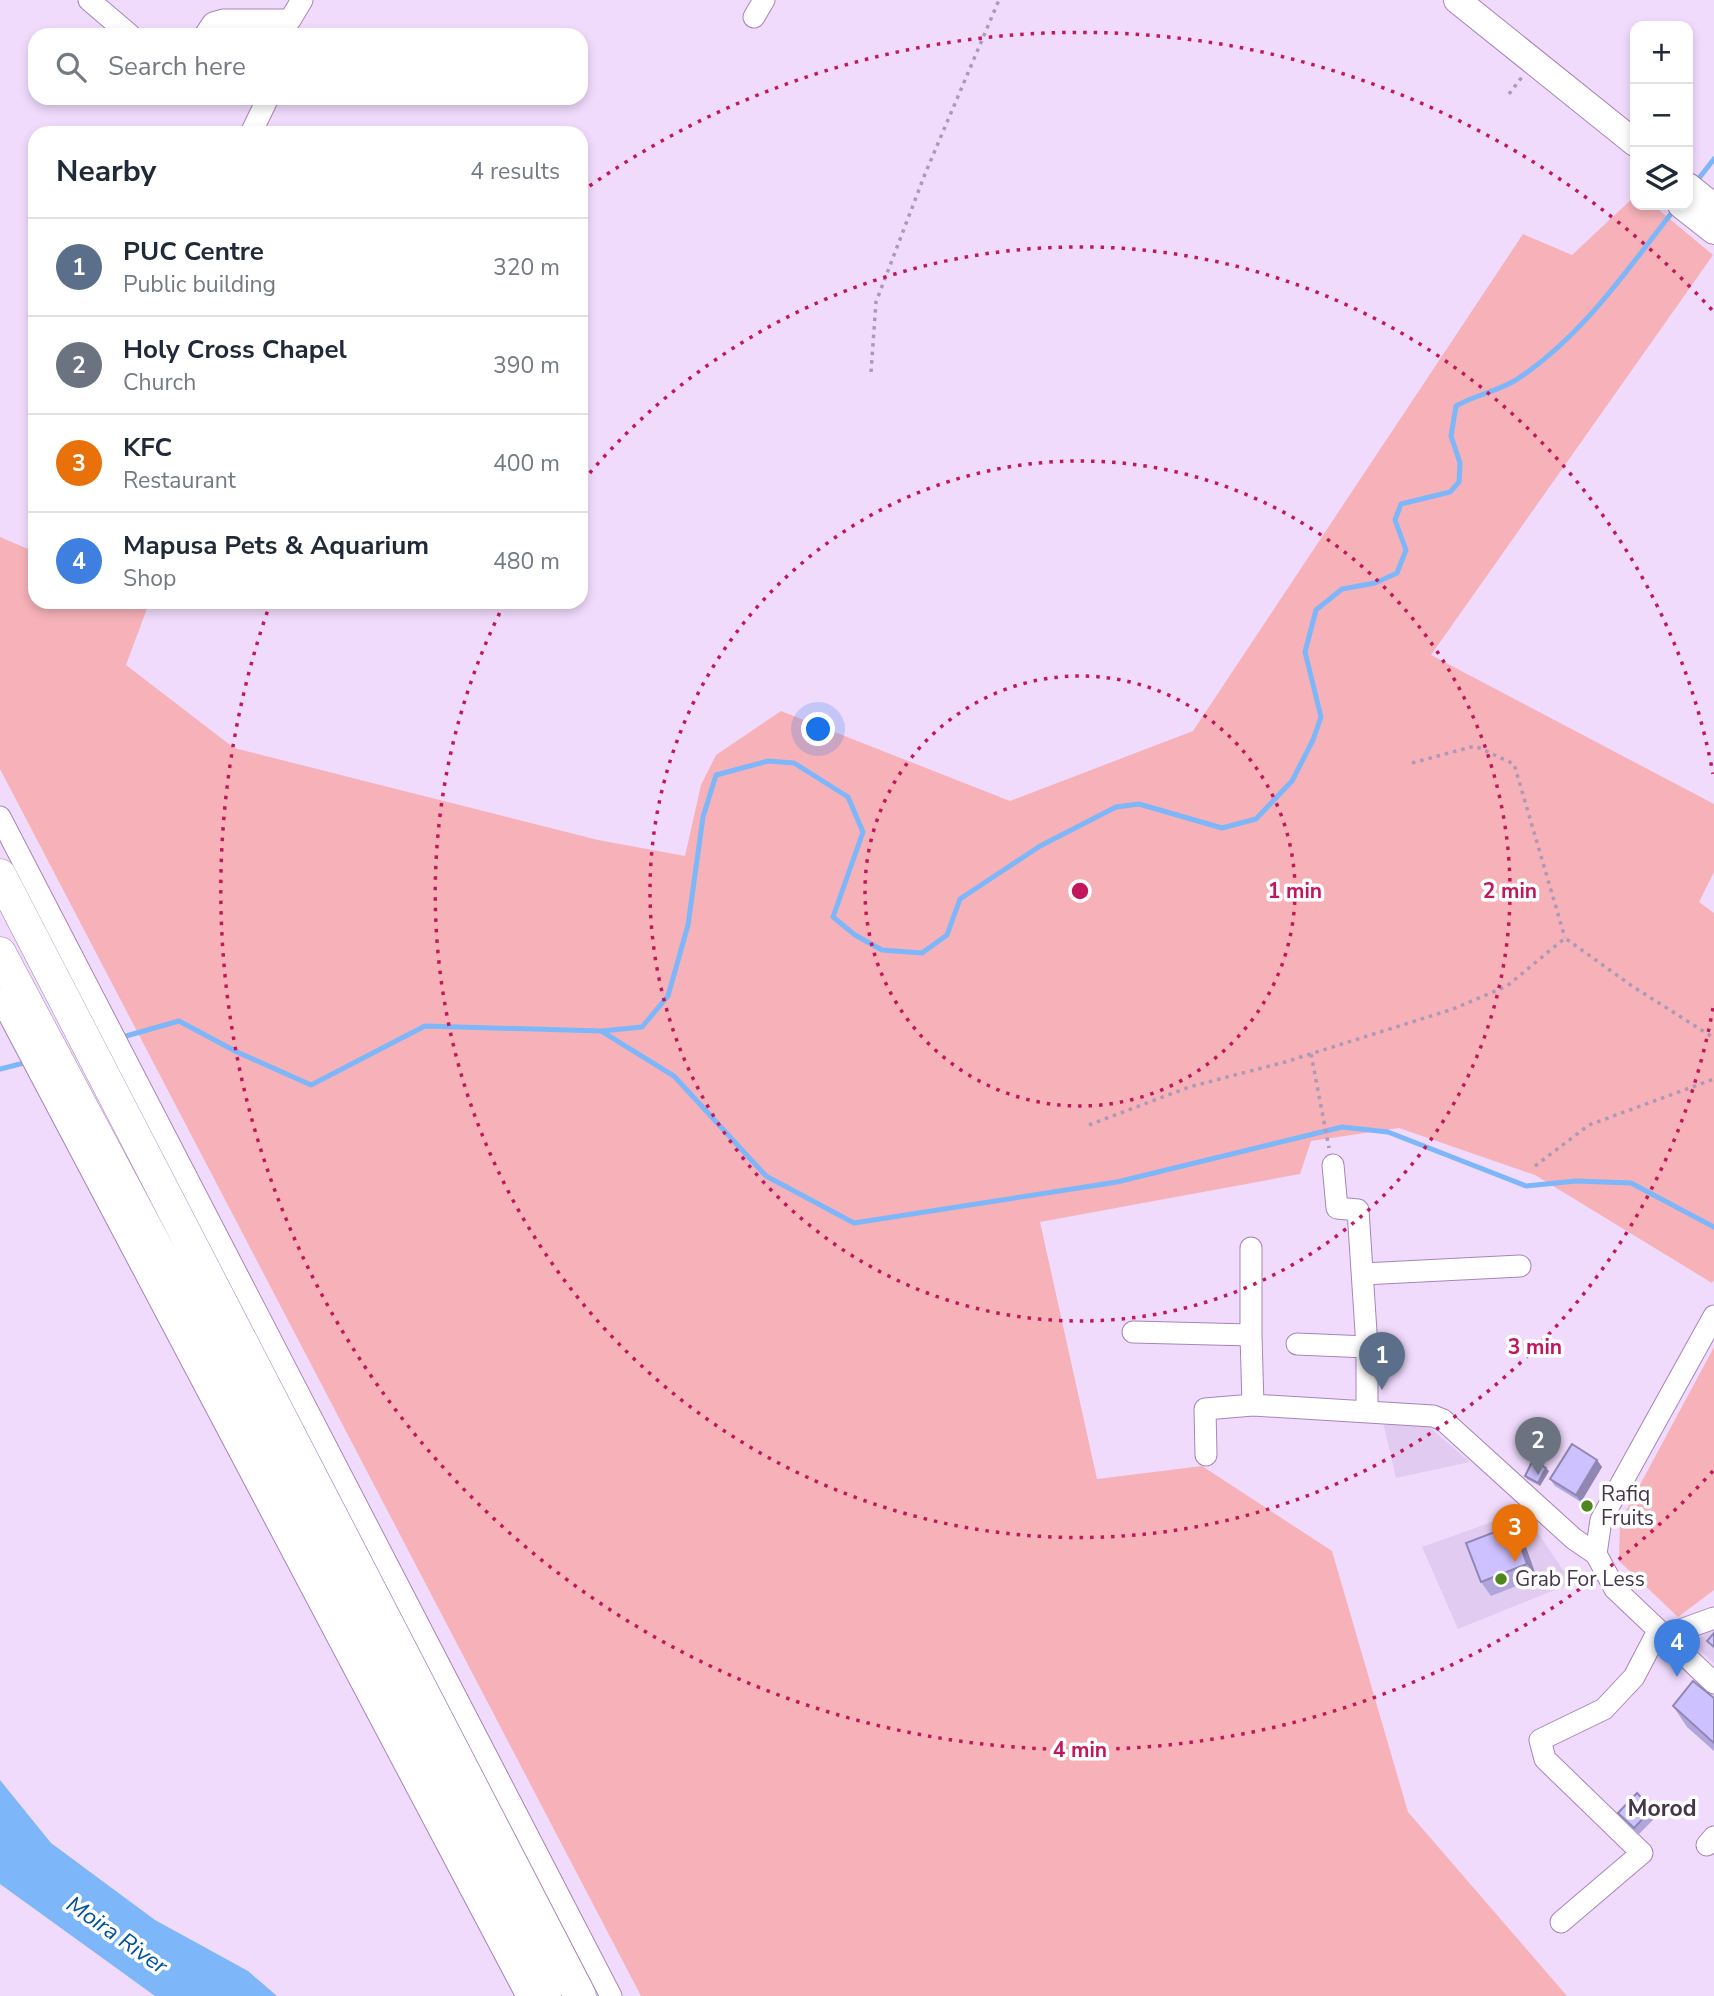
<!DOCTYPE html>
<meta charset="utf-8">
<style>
body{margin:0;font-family:"Nunito Sans",sans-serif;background:#f2f2f3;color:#1f2937}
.controls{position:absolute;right:21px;top:21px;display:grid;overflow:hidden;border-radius:14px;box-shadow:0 4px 10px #0003}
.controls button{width:63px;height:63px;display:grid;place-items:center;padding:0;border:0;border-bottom:2px solid #e0e1e3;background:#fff;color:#1f2937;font:35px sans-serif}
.you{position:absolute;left:819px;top:730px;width:24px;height:24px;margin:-18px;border:5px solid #fff;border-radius:50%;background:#1a73e8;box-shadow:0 0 0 10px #1a73e833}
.badge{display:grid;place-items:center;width:46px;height:46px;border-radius:50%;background:#db2777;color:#fff;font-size:23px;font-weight:700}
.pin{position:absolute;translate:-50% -58px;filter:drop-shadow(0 2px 4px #0008)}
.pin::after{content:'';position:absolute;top:37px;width:24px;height:21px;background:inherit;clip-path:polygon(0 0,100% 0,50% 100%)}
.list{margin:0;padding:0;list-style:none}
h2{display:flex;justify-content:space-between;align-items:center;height:91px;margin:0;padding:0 28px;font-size:30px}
h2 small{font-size:23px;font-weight:400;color:#747a83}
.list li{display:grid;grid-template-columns:46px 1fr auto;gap:21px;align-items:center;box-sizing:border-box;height:98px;padding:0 28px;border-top:2px solid #e0e1e3}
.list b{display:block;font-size:26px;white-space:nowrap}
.list p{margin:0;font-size:23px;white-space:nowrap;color:#747a83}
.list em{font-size:23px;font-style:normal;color:#747a83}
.icon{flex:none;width:38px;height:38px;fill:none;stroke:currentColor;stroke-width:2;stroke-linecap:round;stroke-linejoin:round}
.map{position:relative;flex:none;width:1714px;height:1996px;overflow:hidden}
.search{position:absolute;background:#fff;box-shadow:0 4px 10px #0003;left:28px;top:28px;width:560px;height:77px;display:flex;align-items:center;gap:18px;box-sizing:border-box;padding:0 24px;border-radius:21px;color:#747a83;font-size:26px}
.panel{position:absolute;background:#fff;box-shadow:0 4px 10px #0003;left:28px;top:126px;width:560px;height:483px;border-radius:21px}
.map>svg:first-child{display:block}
</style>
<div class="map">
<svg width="1714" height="1996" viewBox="0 0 1714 1996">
<rect width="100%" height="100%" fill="#f1dbfd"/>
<!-- built -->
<path fill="#e2cbf0" d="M 1383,1422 L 1427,1425 L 1470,1462 L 1396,1478 Z
M 1523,1511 L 1572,1583 L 1458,1629 L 1422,1547 Z
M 1714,1627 L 1714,1663 L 1692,1644 Z"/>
<!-- green -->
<path fill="#f6b2b8" d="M 1635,196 L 1635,205 L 1653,205 L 1713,255 L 1431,655 L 1714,804 L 1714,872 L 1699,902 L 1714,913 L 1714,1280 L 1712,1283 L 1535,1175 L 1399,1128 L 1311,1141 L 1300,1174 L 1040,1222 L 1097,1479 L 1202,1466 L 1332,1551 L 1408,1812 L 1567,1996 L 641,1996 L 0,769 L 0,537 L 35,552 L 35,602 L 149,603 L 126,665 L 234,748 L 598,840 L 685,856 L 701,785 L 716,755 L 781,711 L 1010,801 L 1193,731 L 1523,234 L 1572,255 Z
M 1714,1347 L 1714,1590 L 1678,1617 L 1619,1561 L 1620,1522 Z"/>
<!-- water -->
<path fill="#7db7fa" d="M 0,1780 L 51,1843 L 155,1920 L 248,1971 L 277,1996 L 155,1996 L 0,1884 Z"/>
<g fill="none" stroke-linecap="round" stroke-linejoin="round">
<!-- stream -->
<path stroke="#7db7fa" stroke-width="5" d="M 1696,182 L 1714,159
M 603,1032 L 674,1076 L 766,1176 L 854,1223 L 1117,1182 L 1342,1127 L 1388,1132 L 1526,1186 L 1576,1181 L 1631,1183 L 1714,1227
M 119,1038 L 179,1021 L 237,1052 L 311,1085 L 425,1026 L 602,1031 L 642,1027 L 668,996 L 688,925 L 703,817 L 716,775 L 768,761 L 794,763 L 848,797 L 863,832 L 833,917 L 855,935 L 882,950 L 922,953 L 947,935 L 960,899 L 1040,846 L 1116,807 L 1139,804 L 1222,828 L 1256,819 L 1292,781 L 1313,740 L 1321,717 L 1305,652 L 1316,610 L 1342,589 L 1375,583 L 1397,573 L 1406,550 L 1395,520 L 1401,504 L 1450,492 L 1459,482 L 1460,463 L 1451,436 L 1456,406 C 1475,395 1498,391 1516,380 C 1582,337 1626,271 1674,210
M 0,1069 L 28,1062"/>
<!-- minor casing -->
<g stroke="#a784ba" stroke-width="23">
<path id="minor" d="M 89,0 L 130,35
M 754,17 L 764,0
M 205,35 L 213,23 L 223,20 L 290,20 L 302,0
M 251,133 L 268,98
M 0,817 L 611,1996
M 0,998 L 527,1996
M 1333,1165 L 1337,1208 L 1358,1210 L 1367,1347 L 1367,1412
M 1251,1248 L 1251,1335
M 1363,1274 L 1520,1266
M 1714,1316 L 1601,1520 L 1596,1554 L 1615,1589 L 1714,1683
M 1133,1332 L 1251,1335 L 1253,1405
M 1297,1344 L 1367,1347
M 1206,1455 L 1205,1409 L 1253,1405 L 1433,1416 L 1443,1420 L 1574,1539 L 1596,1554
M 1664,1636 L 1714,1618
M 1707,1845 L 1714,1837
M 1561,1922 L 1642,1853 L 1545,1759 L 1540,1740 L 1604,1709 L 1634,1677 L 1658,1631"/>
</g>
<!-- major casing -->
<g stroke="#a784ba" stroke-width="28">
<path id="major" d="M 1457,0 L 1635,143
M 1688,186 L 1714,207
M 1681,205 L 1714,231"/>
</g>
<!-- highway casing -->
<g stroke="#a784ba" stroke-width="33">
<path id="highway" d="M 0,875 L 580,1996
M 0,953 L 294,1506 L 545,1996"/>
</g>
<!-- path -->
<path stroke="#ac99b7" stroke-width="3.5" stroke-dasharray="3.5 5" stroke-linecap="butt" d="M 1509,94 L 1522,77
M 871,372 L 876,302 L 925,174 L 999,0
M 1412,763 L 1475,746 L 1514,764 L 1565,938
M 1311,1054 L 1329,1148
M 1089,1125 L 1189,1087 L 1285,1062 L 1453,1009 L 1507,986 L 1565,938 L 1632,986 L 1714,1038
M 1535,1166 L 1589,1125 L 1714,1079"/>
<!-- minor -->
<use href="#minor" stroke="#fff" stroke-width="21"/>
<!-- major -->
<use href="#major" stroke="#fff" stroke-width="26"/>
<!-- highway -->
<use href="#highway" stroke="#fff" stroke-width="32"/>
</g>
<!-- wall -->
<path fill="#b0a6db" d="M 1597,1460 L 1602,1467 L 1581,1502 L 1555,1486 L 1550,1479 Z
M 1549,1471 L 1540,1486 L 1527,1479 L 1525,1476 Z
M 1513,1525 L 1523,1539 L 1537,1578 L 1491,1596 L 1481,1582 Z
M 1714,1698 L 1714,1751 L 1687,1727 L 1673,1706 Z
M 1652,1809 L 1657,1816 L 1638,1835 L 1623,1820 L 1618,1813 Z"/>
<!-- shaded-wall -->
<path fill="#9087b2" d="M 1597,1460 L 1602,1467 L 1581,1502 L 1576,1495 Z
M 1546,1468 L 1549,1471 L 1540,1486 L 1538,1483 Z
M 1513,1525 L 1523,1539 L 1537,1578 L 1527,1564 Z"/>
<!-- building -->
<path fill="#cdc1ff" stroke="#9087b2" stroke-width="2" d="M 1572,1444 L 1597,1460 L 1576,1495 L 1550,1479 Z
M 1533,1460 L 1546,1468 L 1538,1483 L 1525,1476 Z
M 1513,1525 L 1527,1564 L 1481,1582 L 1466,1543 Z
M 1714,1633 L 1714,1647 L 1707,1641 Z
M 1693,1681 L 1714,1698 L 1714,1743 L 1673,1706 Z
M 1637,1793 L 1652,1809 L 1634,1828 L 1618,1813 Z"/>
<!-- distance rings -->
<g fill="none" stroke="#c2185b" stroke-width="3.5" stroke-dasharray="3.5 7">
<circle cx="1080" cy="891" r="215"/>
<circle cx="1080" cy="891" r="430"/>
<path d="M1713 1008A644 644 0 1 1 504 604M583 481A644 644 0 0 1 1713 774"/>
<path d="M1713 1471A859 859 0 0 1 270 604M581 192A859 859 0 0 1 1713 311"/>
</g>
<!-- markers -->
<g fill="#50861e" stroke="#fff" stroke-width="2.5">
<circle cx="1587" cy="1506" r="7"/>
<circle cx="1501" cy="1579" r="7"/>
</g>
<g text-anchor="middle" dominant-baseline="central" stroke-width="7" stroke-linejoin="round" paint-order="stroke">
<!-- poi labels -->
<g font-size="21" fill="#45364d" stroke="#fff" text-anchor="start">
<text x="1601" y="1494">Rafiq<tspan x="1601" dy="24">Fruits</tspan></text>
<text x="1515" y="1579">Grab For Less</text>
</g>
<!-- neighbourhood labels -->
<g font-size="23" font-weight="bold" fill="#45364d" stroke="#fff">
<text x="1662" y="1808">Morod</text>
</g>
<!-- water labels -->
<g font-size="23" font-style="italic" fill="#00529c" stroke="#fff">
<text transform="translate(117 1935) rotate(35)">Moira River</text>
</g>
</g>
<circle cx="1080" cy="891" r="10" fill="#c2185b" stroke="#fff" stroke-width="3.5"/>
<g font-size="21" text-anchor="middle" font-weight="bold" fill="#c2185b" stroke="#fff" stroke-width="7" stroke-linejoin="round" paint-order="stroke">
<text x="1295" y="898">1 min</text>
<text x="1510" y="898">2 min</text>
<text x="1535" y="1354">3 min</text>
<text x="1080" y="1757">4 min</text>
</g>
</svg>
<div class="controls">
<button>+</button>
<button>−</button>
<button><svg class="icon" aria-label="layers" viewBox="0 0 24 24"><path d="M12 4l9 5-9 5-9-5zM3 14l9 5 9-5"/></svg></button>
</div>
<div class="you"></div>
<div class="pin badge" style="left:1382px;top:1390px;background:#5c6f8a">1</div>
<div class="pin badge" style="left:1538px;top:1475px;background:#6b7280">2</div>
<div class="pin badge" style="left:1515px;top:1562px;background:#e8710a">3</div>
<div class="pin badge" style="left:1677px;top:1677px;background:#3f7fe0">4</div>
<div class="search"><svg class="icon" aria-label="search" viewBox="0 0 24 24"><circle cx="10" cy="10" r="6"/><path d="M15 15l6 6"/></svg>Search here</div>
<section class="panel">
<h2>Nearby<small>4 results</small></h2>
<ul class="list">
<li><span class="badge" style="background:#5c6f8a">1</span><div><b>PUC Centre</b><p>Public building</p></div><em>320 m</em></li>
<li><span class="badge" style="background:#6b7280">2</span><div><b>Holy Cross Chapel</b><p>Church</p></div><em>390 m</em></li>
<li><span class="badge" style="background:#e8710a">3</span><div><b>KFC</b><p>Restaurant</p></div><em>400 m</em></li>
<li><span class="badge" style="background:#3f7fe0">4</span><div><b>Mapusa Pets &amp; Aquarium</b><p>Shop</p></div><em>480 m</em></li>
</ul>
</section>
</div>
